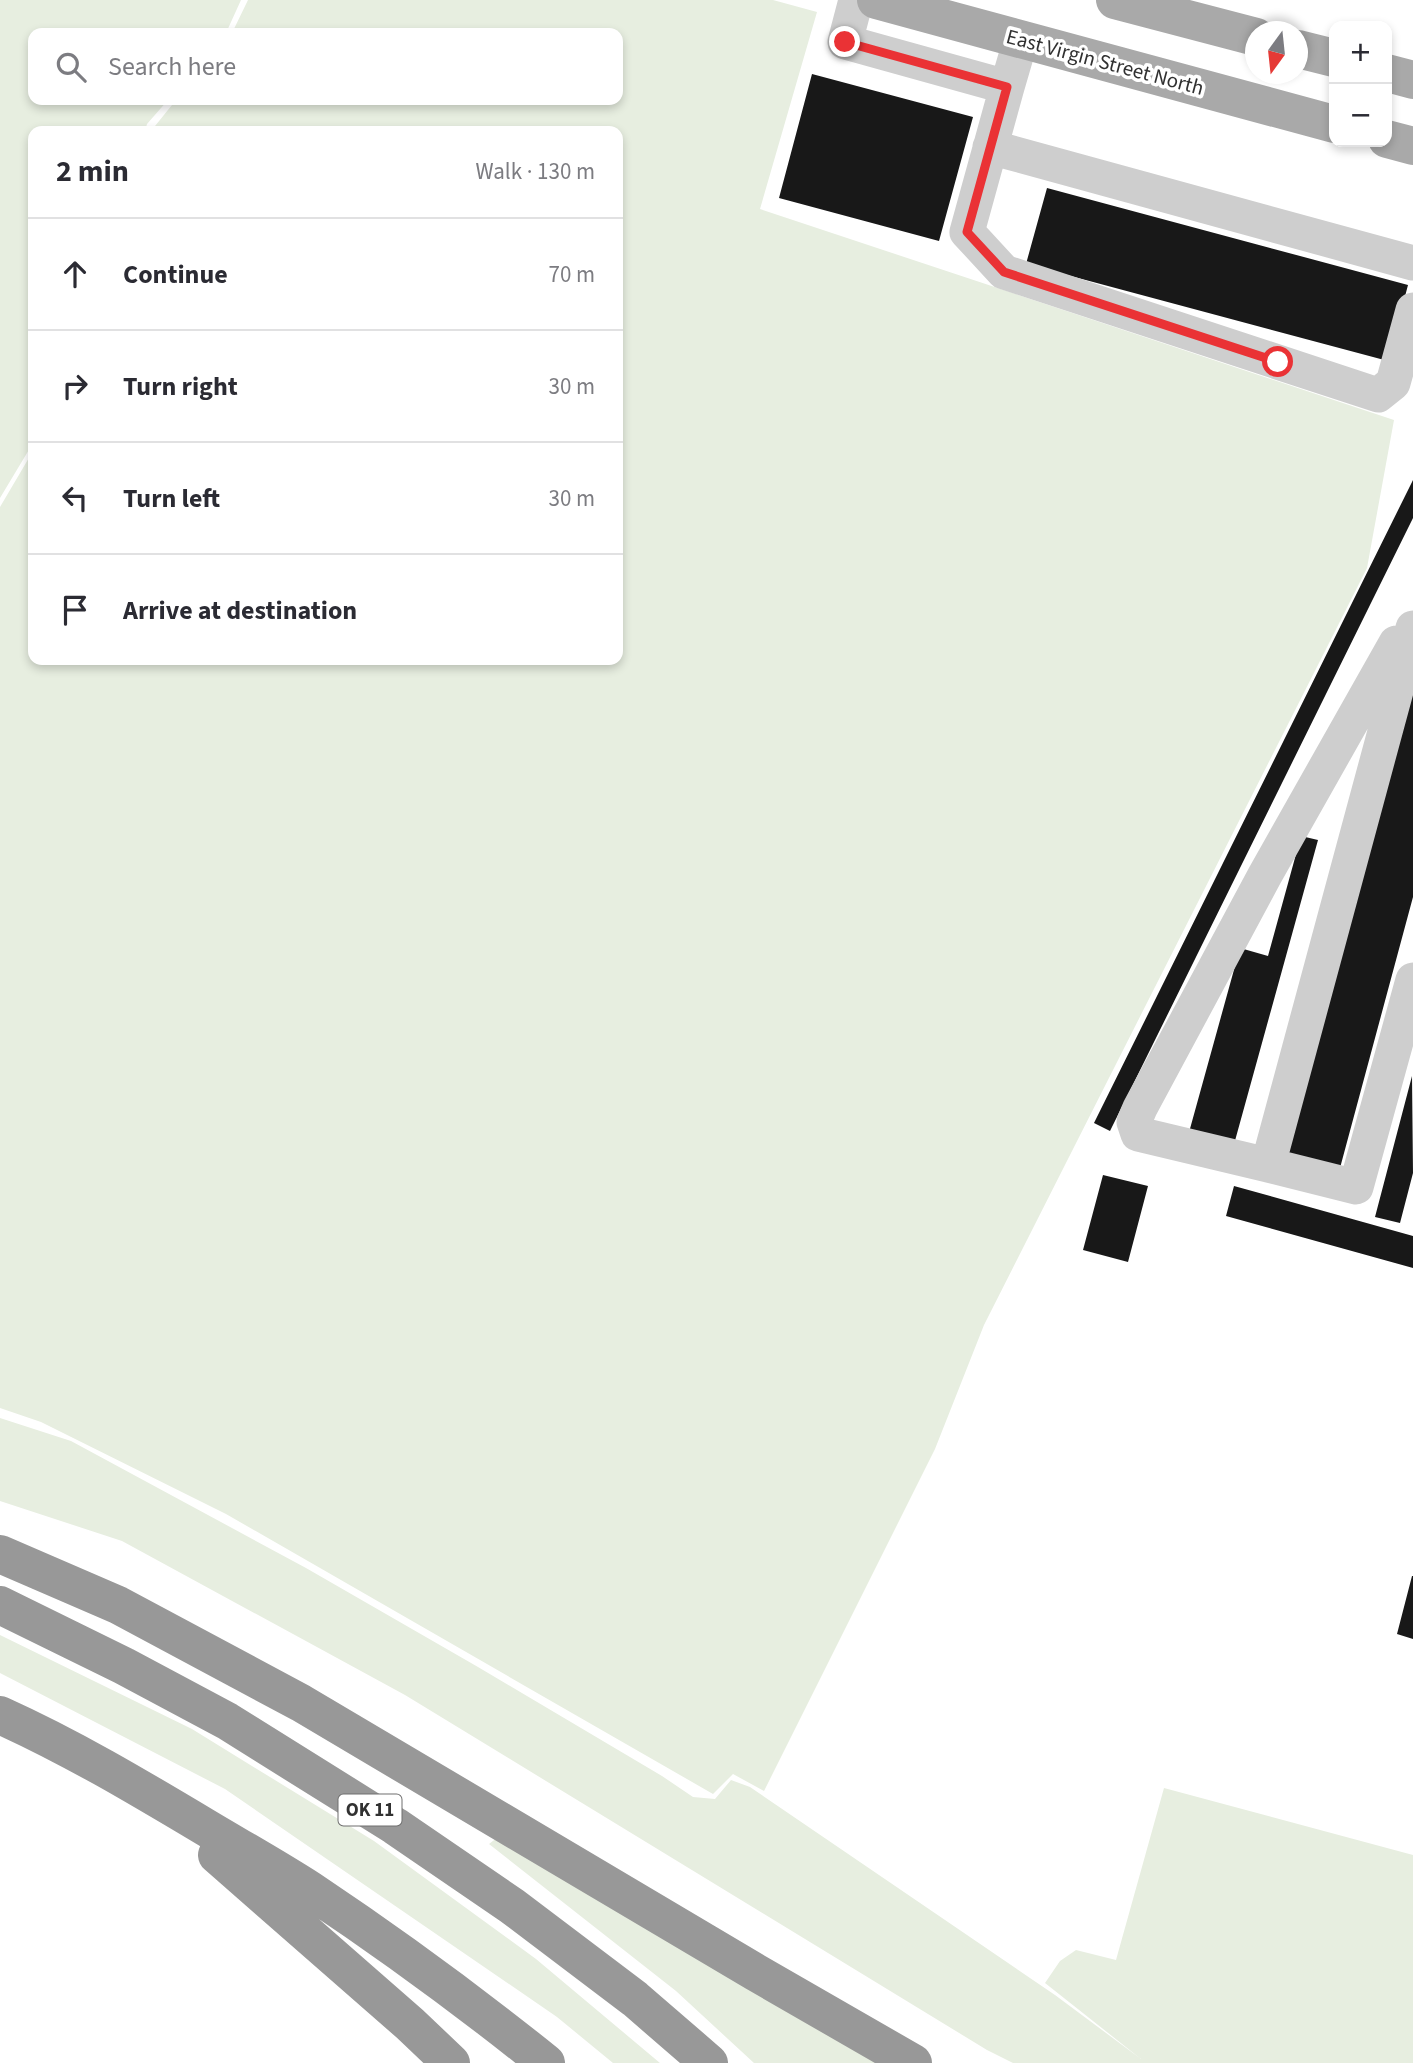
<!DOCTYPE html>
<meta charset="utf-8">
<style>
body{margin:0;font-family:"Source Sans 3",sans-serif;background:#f7f7f7;color:#2b2b33}
.controls{position:absolute;right:21px;top:21px;display:grid;overflow:hidden;border-radius:14px;box-shadow:0 4px 10px #0003}
.controls button{width:63px;height:63px;display:grid;place-items:center;padding:0;border:0;border-bottom:2px solid #e1e1e2;background:#fff;color:#2b2b33;font:35px sans-serif}
.compass{position:absolute;left:1245px;top:21px;width:63px;height:63px;border-radius:50%;background:#fff;box-shadow:0 4px 10px #0003;rotate:195deg}
.stop{position:absolute;width:21px;height:21px;margin:-16px;border:5px solid #ea3235;border-radius:50%;background:#fff}
.stop.end{background:#ea3235;border-color:#fff;box-shadow:0 2px 7px #0008}
.list{margin:0;padding:0;list-style:none}
h2{display:flex;justify-content:space-between;align-items:center;height:91px;margin:0;padding:0 28px;font-size:30px}
h2 small{font-size:23px;font-weight:400;color:#7c7c81}
.list li{display:grid;grid-template-columns:46px 1fr auto;gap:21px;align-items:center;box-sizing:border-box;height:112px;padding:0 28px;border-top:2px solid #e1e1e2}
.list b{display:block;font-size:26px;white-space:nowrap}
.list em{font-size:23px;font-style:normal;color:#7c7c81}
.icon{flex:none;width:38px;height:38px;fill:none;stroke:currentColor;stroke-width:2;stroke-linecap:round;stroke-linejoin:round}
.map{position:relative;flex:none;width:1413px;height:2063px;overflow:hidden}
.search{position:absolute;background:#fff;box-shadow:0 4px 10px #0003;left:28px;top:28px;width:595px;height:77px;display:flex;align-items:center;gap:18px;box-sizing:border-box;padding:0 24px;border-radius:14px;color:#7c7c81;font-size:26px}
.panel{position:absolute;background:#fff;box-shadow:0 4px 10px #0003;left:28px;top:126px;width:595px;height:539px;border-radius:14px}
.map>svg:first-child{display:block}
</style>
<div class="map">
<svg width="1413" height="2063" viewBox="0 0 1413 2063">
<rect width="100%" height="100%" fill="#fff"/>
<!-- green -->
<path fill="#e7eee0" d="M 0,0 L 241,0 L 226,33 L 33,33 L 33,100 L 168,100 L 147,124 L 145,131 L 33,131 L 33,443 L 0,498 Z
M 248,0 L 773,0 L 817,12 L 760,209 L 1394,420 L 1367,568 L 984,1325 L 935,1449 L 764,1791 L 733,1774 L 713,1794 L 226,1514 L 41,1422 L 0,1408 L 0,507 L 33,451 L 33,660 L 618,660 L 618,131 L 151,131 L 176,100 L 618,100 L 618,33 L 232,33 Z
M 0,1418 L 71,1441 L 306,1568 L 478,1667 L 662,1776 L 693,1797 L 715,1799 L 731,1780 L 750,1787 L 1055,1995 L 1141,2059 L 1045,1983 L 1060,1961 L 1076,1950 L 1116,1960 L 1164,1788 L 1413,1855 L 1413,2063 L 1013,2063 L 987,2050 L 405,1695 L 122,1541 L 0,1501 Z
M 0,1635 L 192,1729 L 374,1841 L 536,1959 L 660,2063 L 613,2063 L 557,2017 L 225,1789 L 0,1673 Z
M 498,1837 L 884,2063 L 754,2063 L 676,1991 L 489,1844 Z"/>
<!-- building -->
<path fill="#181818" d="M 812,74 L 973,117 L 939,241 L 779,198 Z
M 1047,188 L 1408,285 L 1388,361 L 1026,264 Z
M 1413,480 L 1413,518 L 1110,1131 L 1094,1123 Z
M 1413,659 L 1413,897 L 1340,1168 L 1279,1152 Z
M 1301,836 L 1318,840 L 1233,1148 L 1188,1136 L 1240,948 L 1268,956 Z
M 1412,1076 L 1413,1173 L 1400,1223 L 1375,1217 Z
M 1103,1175 L 1148,1186 L 1128,1262 L 1083,1250 Z
M 1234,1186 L 1413,1236 L 1413,1268 L 1226,1216 Z
M 1412,1576 L 1413,1576 L 1413,1639 L 1397,1634 Z"/>
<g fill="none" stroke-linecap="round" stroke-linejoin="round">
<!-- minor -->
<path stroke="#cecece" stroke-width="35" d="M 856,0 L 845,42 L 1007,87 L 1021,39
M 1007,87 L 967,232 L 1004,272 L 1378,395 L 1393,383 L 1413,310
M 990,147 L 1413,263
M 1413,628 L 1268,1165 L 1356,1187 L 1413,980
M 1268,1165 L 1138,1134 L 1134,1122 L 1140,1108 L 1265,875 L 1396,643"/>
<!-- major -->
<path stroke="#a9a9a9" stroke-width="38" d="M 876,0 L 1334,124
M 1115,0 L 1256,37
M 1298,49 L 1334,58
M 1387,73 L 1413,80
M 1387,139 L 1413,146"/>
<!-- highway -->
<path stroke="#989898" stroke-width="38" d="M 0,1554 L 118,1605 L 301,1703 L 755,1972 L 913,2063
M 0,1605 L 124,1666 L 227,1721 L 395,1826 L 512,1906 L 635,1999 L 709,2063
M 0,1715 C 71,1747 138,1787 205,1827 C 240,1848 276,1868 310,1890 C 391,1944 470,2002 546,2063
M 217,1855 L 410,2024 L 451,2063"/>
</g>
<g fill="none" stroke-linecap="round" stroke-linejoin="round">
<!-- route -->
<path stroke="#ea3235" stroke-width="9" d="M 845,42 L 1007,87 L 967,232 L 1004,272 L 1278,362"/>
</g>
<g text-anchor="middle" dominant-baseline="central" stroke-width="7" stroke-linejoin="round" paint-order="stroke">
<!-- shield labels -->
<rect fill="#fff" stroke="#6f6f6f" stroke-width="2" x="338.5" y="1794.5" width="63" height="31" rx="5"/>
<g font-size="19" font-weight="bold" fill="#313131">
<text x="370" y="1810">OK 11</text>
</g>
<!-- street labels -->
<g font-size="21" fill="#313131" stroke="#fff">
<text transform="translate(1105 62) rotate(15)">East Virgin Street North</text>
</g>
</g>
</svg>
<div class="controls">
<button>+</button>
<button>−</button>
</div>
<svg class="compass" viewBox="-18 -18 36 36"><path d="M0-13l5 13h-10z" fill="#e53935"/><path d="M0 13l5-13h-10z" fill="#7c7c81"/></svg>
<div class="stop" style="left:1278px;top:362px"></div>
<div class="stop end" style="left:845px;top:42px"></div>
<div class="search"><svg class="icon" aria-label="search" viewBox="0 0 24 24"><circle cx="10" cy="10" r="6"/><path d="M15 15l6 6"/></svg>Search here</div>
<section class="panel">
<h2>2 min<small>Walk · 130 m</small></h2>
<ul class="list">
<li><svg class="icon" aria-label="ahead" viewBox="0 0 24 24"><path d="M12 20V5M6 11l6-6 6 6"/></svg><div><b>Continue</b></div><em>70 m</em></li>
<li><svg class="icon" aria-label="right" viewBox="0 0 24 24"><path d="M7 20v-9h11M14 6l5 5-5 5"/></svg><div><b>Turn right</b></div><em>30 m</em></li>
<li><svg class="icon" aria-label="left" viewBox="0 0 24 24"><path d="M17 20v-9H6M10 6l-5 5 5 5"/></svg><div><b>Turn left</b></div><em>30 m</em></li>
<li><svg class="icon" aria-label="arrive" viewBox="0 0 24 24"><path d="M6 21V4h12l-3 4 3 4H6"/></svg><div><b>Arrive at destination</b></div></li>
</ul>
</section>
</div>
